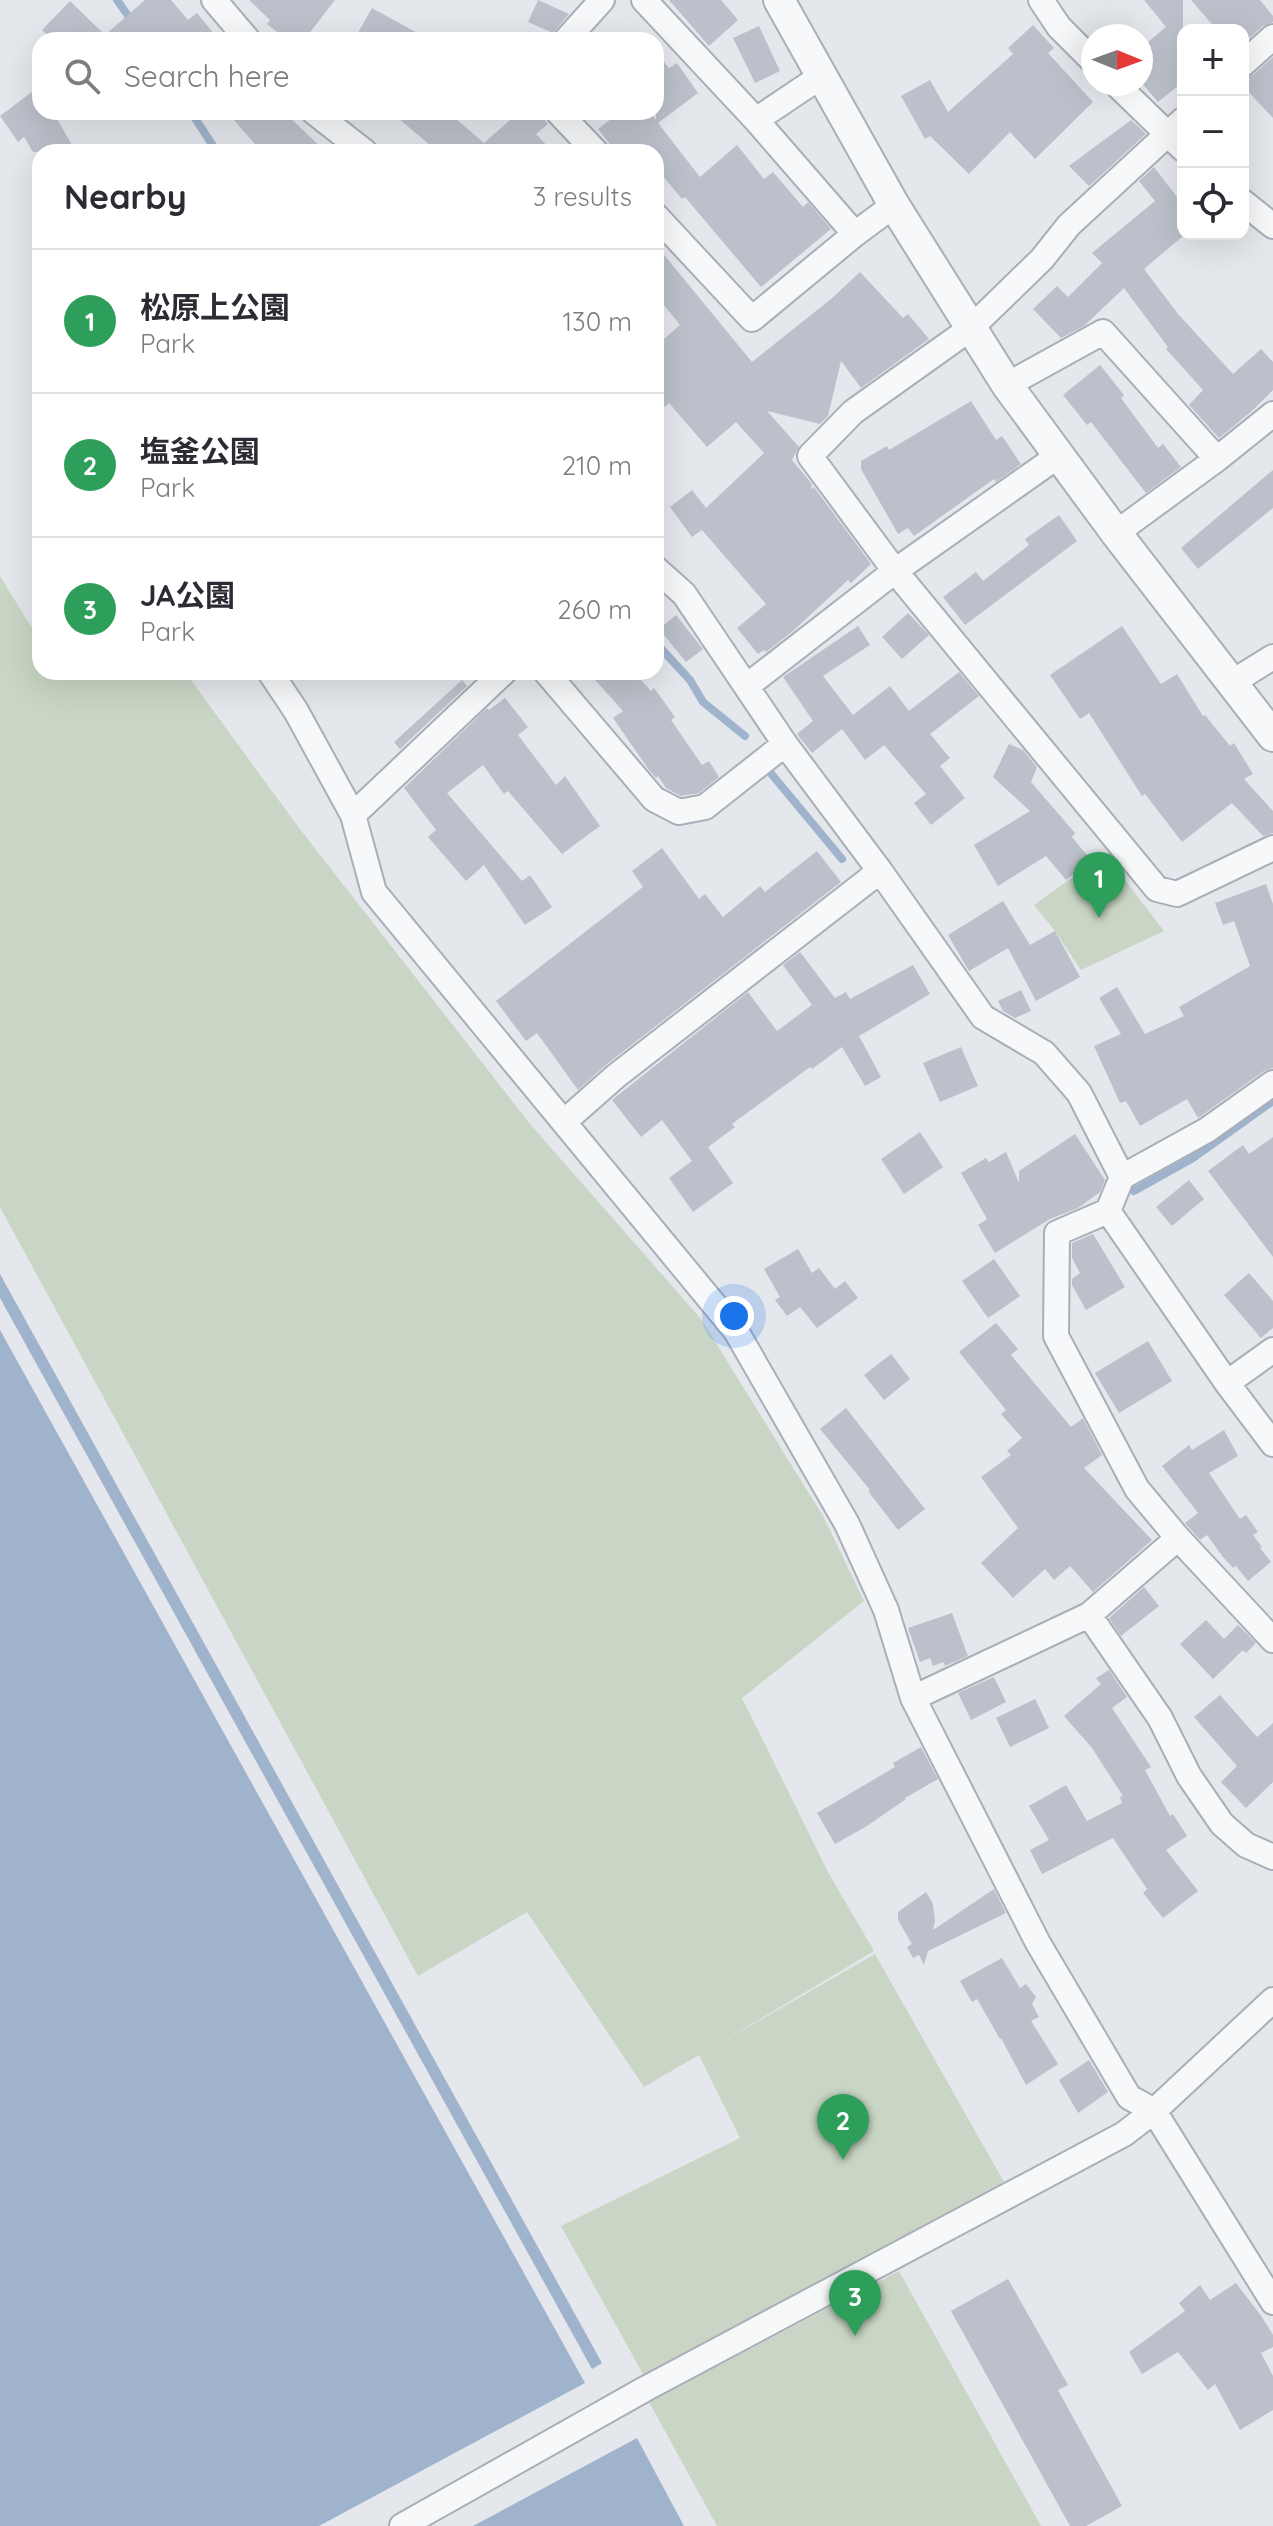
<!DOCTYPE html>
<meta charset="utf-8">
<style>
body{margin:0;font-family:Quicksand,"Noto Sans JP",sans-serif;background:#f2f2f3;color:#2b2b33}
.controls{position:absolute;right:24px;top:24px;display:grid;overflow:hidden;border-radius:16px;box-shadow:0 8px 32px #0002}
.controls button{width:72px;height:72px;display:grid;place-items:center;padding:0;border:0;border-bottom:2px solid #e1e1e2;background:#fff;color:#2b2b33;font:40px sans-serif}
.compass{position:absolute;left:1081px;top:24px;width:72px;height:72px;border-radius:50%;background:#fff;box-shadow:0 8px 32px #0002;rotate:91deg}
.you{position:absolute;left:734px;top:1316px;width:28px;height:28px;margin:-20px;border:6px solid #fff;border-radius:50%;background:#1a73e8;box-shadow:0 0 0 12px #1a73e833}
.badge{display:grid;place-items:center;width:52px;height:52px;border-radius:50%;background:#1a73e8;color:#fff;font-size:26px;font-weight:700}
.pin{position:absolute;translate:-50% -66px;filter:drop-shadow(0 2px 4px #0008)}
.pin::after{content:'';position:absolute;top:42px;width:28px;height:24px;background:inherit;clip-path:polygon(0 0,100% 0,50% 100%)}
.list{margin:0;padding:0;list-style:none}
h2{display:flex;justify-content:space-between;align-items:center;height:104px;margin:0;padding:0 32px;font-size:34px}
h2 small{font-size:26px;font-weight:400;color:#7c7c81}
.list li{display:grid;grid-template-columns:52px 1fr auto;gap:24px;align-items:center;box-sizing:border-box;height:144px;padding:0 32px;border-top:2px solid #e1e1e2}
.list b{display:block;font-size:30px;white-space:nowrap}
.list p{margin:0;font-size:26px;white-space:nowrap;color:#7c7c81}
.list em{font-size:26px;font-style:normal;color:#7c7c81}
.icon{flex:none;width:44px;height:44px;fill:none;stroke:currentColor;stroke-width:2;stroke-linecap:round;stroke-linejoin:round}
.map{position:relative;flex:none;width:1273px;height:2526px;overflow:hidden}
.search{position:absolute;background:#fff;box-shadow:0 8px 32px #0002;left:32px;top:32px;width:632px;height:88px;display:flex;align-items:center;gap:20px;box-sizing:border-box;padding:0 28px;border-radius:24px;color:#7c7c81;font-size:30px}
.panel{position:absolute;background:#fff;box-shadow:0 8px 32px #0002;left:32px;top:144px;width:632px;height:536px;border-radius:24px}
.map>svg:first-child{display:block}
</style>
<div class="map">
<svg width="1273" height="2526" viewBox="0 0 1273 2526">
<rect width="100%" height="100%" fill="#e4e7ec"/>
<!-- green -->
<path fill="#c9d6c5" d="M 0,576 L 32,628 L 40,625 L 40,672 L 185,672 L 299,828 L 530,1124 L 701,1319 L 823,1516 L 864,1601 L 742,1698 L 828,1872 L 874,1951 L 715,2046 L 875,1954 L 1004,2182 L 644,2376 L 561,2226 L 740,2138 L 699,2055 L 644,2087 L 527,1912 L 418,1976 L 0,1207 Z
M 1105,854 L 1164,931 L 1081,970 L 1055,931 L 1034,905 Z
M 899,2271 L 1041,2526 L 717,2526 L 649,2402 Z"/>
<!-- water -->
<path fill="#9fb4cc" d="M 0,1274 L 602,2363 L 592,2369 L 0,1298 Z
M 0,1330 L 585,2383 L 319,2526 L 0,2526 Z
M 637,2438 L 684,2526 L 473,2526 Z"/>
<g fill="none" stroke-linecap="round" stroke-linejoin="round">
<!-- stream -->
<path stroke="#9fb4cc" stroke-width="8" d="M 117,0 L 145,40
M 191,112 L 217,152
M 656,643 L 690,680 L 703,702 L 745,736
M 764,765 L 842,859
M 1134,1191 L 1193,1158 L 1273,1101"/>
</g>
<!-- building -->
<path fill="#bbc0ca" d="M 145,0 L 171,0 L 188,20 L 197,13 L 219,40 L 53,40 L 42,30 L 70,1 L 105,35 Z
M 249,0 L 335,0 L 304,40 L 287,40 L 267,24 L 270,20 Z
M 538,0 L 569,14 L 553,33 L 528,22 Z
M 669,0 L 721,0 L 738,20 L 709,46 Z
M 1144,0 L 1183,0 L 1183,82 L 1158,102 L 1141,82 L 1141,48 L 1166,27 Z
M 1191,0 L 1260,0 L 1273,16 L 1273,22 L 1263,26 L 1243,44 L 1243,30 L 1217,30 Z
M 372,8 L 430,40 L 354,40 Z
M 1033,25 L 1054,48 L 1048,53 L 1093,102 L 1035,159 L 1010,132 L 969,174 L 930,136 L 925,139 L 901,96 L 930,80 L 948,112 L 1013,54 L 1008,48 Z
M 759,26 L 780,71 L 755,83 L 733,38 Z
M 656,52 L 669,68 L 677,63 L 698,93 L 658,123 L 700,177 L 737,145 L 764,179 L 773,172 L 803,207 L 808,202 L 831,229 L 761,287 L 685,197 L 682,199 L 656,168 L 656,152 L 616,152 L 598,129 L 620,112 L 650,112 L 656,120 Z
M 1273,57 L 1273,118 L 1243,86 L 1243,79 L 1253,75 Z
M 40,86 L 40,112 L 53,112 L 76,152 L 33,152 L 24,137 L 18,142 L 0,116 Z
M 227,112 L 284,112 L 326,152 L 262,152 Z
M 391,112 L 448,112 L 484,143 L 519,112 L 525,112 L 523,118 L 530,112 L 538,112 L 548,124 L 536,134 L 553,152 L 438,152 Z
M 1131,120 L 1146,134 L 1089,186 L 1069,166 Z
M 1154,167 L 1183,205 L 1183,236 L 1144,269 L 1178,314 L 1233,374 L 1261,349 L 1273,362 L 1273,390 L 1252,411 L 1219,438 L 1189,405 L 1203,390 L 1166,349 L 1168,347 L 1124,288 L 1084,326 L 1061,338 L 1033,309 L 1057,286 L 1068,297 L 1102,263 L 1092,253 L 1155,201 L 1139,181 Z
M 656,245 L 752,362 L 831,299 L 860,272 L 903,318 L 908,314 L 929,339 L 861,388 L 841,361 L 828,416 L 820,424 L 767,411 L 799,447 L 792,460 L 812,484 L 811,489 L 814,487 L 871,564 L 851,583 L 848,580 L 793,631 L 766,652 L 764,650 L 758,654 L 737,628 L 766,604 L 702,530 L 692,537 L 670,507 L 692,490 L 706,508 L 764,453 L 736,422 L 707,447 L 669,403 L 656,414 L 656,346 L 680,325 L 656,295 Z
M 1100,365 L 1124,395 L 1121,398 L 1158,448 L 1163,444 L 1181,467 L 1146,493 L 1091,422 L 1087,425 L 1063,395 Z
M 971,401 L 996,440 L 1002,436 L 1021,464 L 996,482 L 994,479 L 914,536 L 908,528 L 898,534 L 861,469 L 861,461 L 887,446 L 889,450 Z
M 1273,470 L 1273,508 L 1198,569 L 1181,548 Z
M 1059,515 L 1077,541 L 965,625 L 943,597 L 976,572 L 983,581 L 1029,545 L 1025,539 Z
M 908,613 L 929,635 L 902,659 L 882,637 Z
M 676,615 L 703,649 L 686,662 L 659,629 Z
M 858,626 L 870,645 L 823,676 L 853,715 L 890,686 L 909,711 L 959,672 L 979,696 L 930,734 L 950,758 L 940,766 L 965,798 L 931,825 L 914,803 L 926,794 L 884,745 L 865,760 L 842,729 L 812,753 L 797,734 L 813,721 L 783,677 Z
M 1122,626 L 1161,684 L 1177,674 L 1203,716 L 1205,715 L 1230,746 L 1234,743 L 1253,774 L 1244,779 L 1273,811 L 1273,833 L 1263,836 L 1232,803 L 1182,842 L 1145,794 L 1142,796 L 1089,713 L 1080,719 L 1050,675 Z
M 588,672 L 634,672 L 651,691 L 654,688 L 675,717 L 671,720 L 702,765 L 709,761 L 719,777 L 699,793 L 681,796 L 666,788 L 658,776 L 656,778 L 649,770 L 613,718 L 623,711 Z
M 462,680 L 467,686 L 400,749 L 394,742 Z
M 505,698 L 528,727 L 518,735 L 556,785 L 565,776 L 600,826 L 562,854 L 508,791 L 504,794 L 483,765 L 447,793 L 522,881 L 530,875 L 552,907 L 525,925 L 484,865 L 466,881 L 428,837 L 436,830 L 404,788 L 487,708 L 489,710 Z
M 1009,744 L 1023,750 L 1037,767 L 1031,782 L 1075,833 L 1072,837 L 1091,860 L 1066,880 L 1046,856 L 998,886 L 974,845 L 1030,811 L 993,777 Z
M 662,848 L 699,899 L 705,894 L 723,917 L 760,886 L 765,892 L 817,851 L 841,882 L 607,1064 L 578,1090 L 537,1033 L 526,1041 L 496,1001 L 643,887 L 632,871 Z
M 1266,884 L 1273,904 L 1273,1068 L 1264,1071 L 1198,1118 L 1187,1099 L 1140,1126 L 1126,1101 L 1120,1103 L 1094,1046 L 1121,1034 L 1099,998 L 1117,987 L 1145,1034 L 1184,1016 L 1179,1007 L 1250,966 L 1234,921 L 1223,925 L 1215,903 Z
M 1003,901 L 1030,945 L 1055,931 L 1080,977 L 1036,1001 L 1008,948 L 969,971 L 948,935 Z
M 800,952 L 835,998 L 846,992 L 850,999 L 913,965 L 930,994 L 859,1036 L 881,1077 L 865,1086 L 842,1047 L 812,1069 L 810,1067 L 732,1124 L 735,1127 L 708,1147 L 733,1183 L 693,1212 L 669,1178 L 692,1161 L 662,1120 L 641,1137 L 612,1100 L 748,992 L 777,1031 L 812,1005 L 783,965 Z
M 1021,990 L 1031,1011 L 1015,1018 L 1003,1011 L 998,1001 Z
M 961,1047 L 978,1086 L 940,1102 L 923,1063 Z
M 920,1132 L 943,1167 L 904,1194 L 881,1159 Z
M 1075,1134 L 1105,1180 L 1100,1192 L 1078,1208 L 1050,1219 L 995,1253 L 978,1225 L 987,1219 L 961,1173 L 986,1158 L 989,1162 L 1006,1152 L 1019,1183 L 1019,1171 Z
M 1273,1137 L 1273,1257 L 1208,1171 L 1243,1145 L 1249,1154 Z
M 1189,1180 L 1204,1199 L 1172,1226 L 1156,1207 Z
M 1093,1234 L 1125,1287 L 1086,1310 L 1072,1285 L 1072,1279 L 1080,1273 L 1072,1258 L 1072,1243 Z
M 798,1249 L 812,1273 L 819,1268 L 835,1289 L 845,1281 L 858,1298 L 817,1328 L 800,1307 L 787,1316 L 775,1300 L 780,1297 L 764,1269 Z
M 994,1259 L 1020,1296 L 988,1318 L 962,1281 Z
M 1249,1273 L 1273,1301 L 1273,1328 L 1261,1338 L 1224,1295 Z
M 996,1323 L 1018,1349 L 1011,1355 L 1071,1427 L 1083,1418 L 1102,1455 L 1084,1468 L 1152,1540 L 1093,1592 L 1070,1566 L 1054,1580 L 1045,1569 L 1013,1598 L 981,1563 L 1018,1528 L 981,1477 L 1011,1455 L 1007,1451 L 1022,1438 L 1001,1414 L 1006,1410 L 959,1352 Z
M 1148,1341 L 1172,1381 L 1119,1413 L 1095,1373 Z
M 891,1354 L 910,1379 L 884,1400 L 864,1375 Z
M 846,1408 L 925,1509 L 898,1530 L 868,1491 L 870,1490 L 820,1429 Z
M 1224,1430 L 1238,1456 L 1209,1473 L 1240,1519 L 1246,1515 L 1258,1532 L 1253,1535 L 1262,1547 L 1260,1548 L 1271,1562 L 1248,1581 L 1236,1566 L 1233,1568 L 1223,1557 L 1207,1535 L 1200,1540 L 1185,1523 L 1198,1513 L 1162,1466 L 1189,1445 L 1192,1450 Z
M 1144,1587 L 1159,1606 L 1121,1636 L 1109,1618 Z
M 952,1613 L 968,1656 L 945,1666 L 943,1662 L 933,1666 L 930,1658 L 920,1662 L 908,1628 Z
M 1206,1620 L 1224,1639 L 1238,1625 L 1256,1643 L 1246,1653 L 1243,1650 L 1213,1679 L 1180,1644 Z
M 1109,1670 L 1127,1697 L 1112,1708 L 1151,1767 L 1145,1770 L 1170,1816 L 1173,1814 L 1187,1836 L 1166,1850 L 1198,1891 L 1163,1918 L 1143,1893 L 1147,1889 L 1113,1838 L 1042,1874 L 1030,1850 L 1049,1840 L 1029,1806 L 1066,1785 L 1087,1821 L 1122,1803 L 1120,1797 L 1123,1796 L 1092,1748 L 1064,1716 L 1101,1684 L 1096,1678 Z
M 994,1677 L 1006,1702 L 971,1720 L 958,1693 Z
M 1220,1695 L 1257,1737 L 1273,1723 L 1273,1782 L 1246,1808 L 1221,1782 L 1237,1766 L 1194,1717 Z
M 1035,1699 L 1049,1728 L 1010,1747 L 996,1718 Z
M 921,1747 L 938,1779 L 905,1798 L 906,1799 L 867,1826 L 835,1844 L 817,1813 L 895,1767 L 893,1763 Z
M 994,1889 L 1006,1913 L 928,1951 L 924,1965 L 919,1955 L 913,1958 L 907,1947 L 912,1944 L 898,1920 L 898,1912 L 926,1892 L 933,1904 L 935,1921 L 933,1930 Z
M 1002,1958 L 1020,1988 L 1026,1984 L 1036,1997 L 1032,2004 L 1039,2017 L 1031,2021 L 1058,2064 L 1026,2085 L 1001,2038 L 1000,2039 L 977,1999 L 972,2002 L 960,1981 Z
M 1089,2060 L 1108,2092 L 1078,2113 L 1059,2080 Z
M 1008,2279 L 1068,2385 L 1058,2390 L 1122,2506 L 1086,2526 L 1070,2526 L 951,2311 Z
M 1236,2283 L 1262,2317 L 1273,2335 L 1273,2347 L 1261,2353 L 1273,2376 L 1273,2410 L 1240,2430 L 1215,2384 L 1208,2390 L 1178,2352 L 1142,2374 L 1129,2352 L 1185,2311 L 1179,2303 L 1200,2285 L 1210,2300 Z"/>
<g fill="none" stroke-linecap="round" stroke-linejoin="round">
<!-- minor casing -->
<g stroke="#a9aeb7" stroke-width="28">
<path id="minor" d="M 214,0 L 248,40
M 644,0 L 756,120 L 820,77
M 1041,0 L 1059,27 L 1093,61
M 566,40 L 602,0
M 1243,64 L 1273,37
M 1116,84 L 1183,149
M 314,112 L 365,152
M 558,112 L 596,152
M 756,120 L 855,234
M 1183,120 L 1069,225 L 1042,259 L 971,328 L 853,412 L 810,456 L 895,571 L 1157,889 L 1177,894 L 1273,848
M 1243,202 L 1273,226
M 656,216 L 752,319 L 855,234 L 894,205
M 1007,385 L 1103,332 L 1217,459
M 1116,533 L 1217,459 L 1273,414
M 656,569 L 684,594 L 785,744 L 880,871 L 983,1017 L 1044,1053 L 1079,1093 L 1122,1177
M 270,672 L 296,711 L 353,815 L 374,892 L 736,1331 L 847,1524 L 886,1610 L 913,1698 L 1038,1943 L 1129,2097 L 1154,2111 L 1273,2302
M 546,672 L 654,799 L 679,812 L 705,807 L 785,744
M 1231,683 L 1273,657
M 747,686 L 895,571 L 1058,456
M 353,815 L 504,672
M 1273,1083 L 1207,1130 L 1122,1177 L 1108,1211 L 1227,1383 L 1273,1444
M 565,1121 L 616,1076 L 880,871
M 1108,1211 L 1057,1233 L 1056,1336 L 1137,1489 L 1178,1538 L 1273,1640
M 1227,1383 L 1273,1350
M 1178,1538 L 1089,1615 L 1160,1718 L 1189,1776 L 1222,1824 L 1246,1845 L 1273,1857
M 913,1698 L 1089,1615
M 402,2526 L 645,2389 L 1124,2134 L 1154,2111 L 1273,2000"/>
</g>
<!-- tertiary casing -->
<g stroke="#a9aeb7" stroke-width="34">
<path id="tertiary" d="M 779,0 L 894,205 L 1007,385 L 1116,533 L 1273,736"/>
</g>
<!-- minor -->
<use href="#minor" stroke="#f7f8fa" stroke-width="24"/>
<!-- tertiary -->
<use href="#tertiary" stroke="#f7f8fa" stroke-width="30"/>
</g>
</svg>
<div class="controls">
<button>+</button>
<button>−</button>
<button><svg class="icon" aria-label="locate" viewBox="0 0 24 24"><circle cx="12" cy="12" r="6"/><path d="M12 2v4M12 18v4M2 12h4M18 12h4"/></svg></button>
</div>
<svg class="compass" viewBox="-18 -18 36 36"><path d="M0-13l5 13h-10z" fill="#e53935"/><path d="M0 13l5-13h-10z" fill="#7c7c81"/></svg>
<div class="you"></div>
<div class="pin badge" style="left:1099px;top:918px;background:#2e9e5b">1</div>
<div class="pin badge" style="left:843px;top:2160px;background:#2e9e5b">2</div>
<div class="pin badge" style="left:855px;top:2336px;background:#2e9e5b">3</div>
<div class="search"><svg class="icon" aria-label="search" viewBox="0 0 24 24"><circle cx="10" cy="10" r="6"/><path d="M15 15l6 6"/></svg>Search here</div>
<section class="panel">
<h2>Nearby<small>3 results</small></h2>
<ul class="list">
<li><span class="badge" style="background:#2e9e5b">1</span><div><b>松原上公園</b><p>Park</p></div><em>130 m</em></li>
<li><span class="badge" style="background:#2e9e5b">2</span><div><b>塩釜公園</b><p>Park</p></div><em>210 m</em></li>
<li><span class="badge" style="background:#2e9e5b">3</span><div><b>JA公園</b><p>Park</p></div><em>260 m</em></li>
</ul>
</section>
</div>
